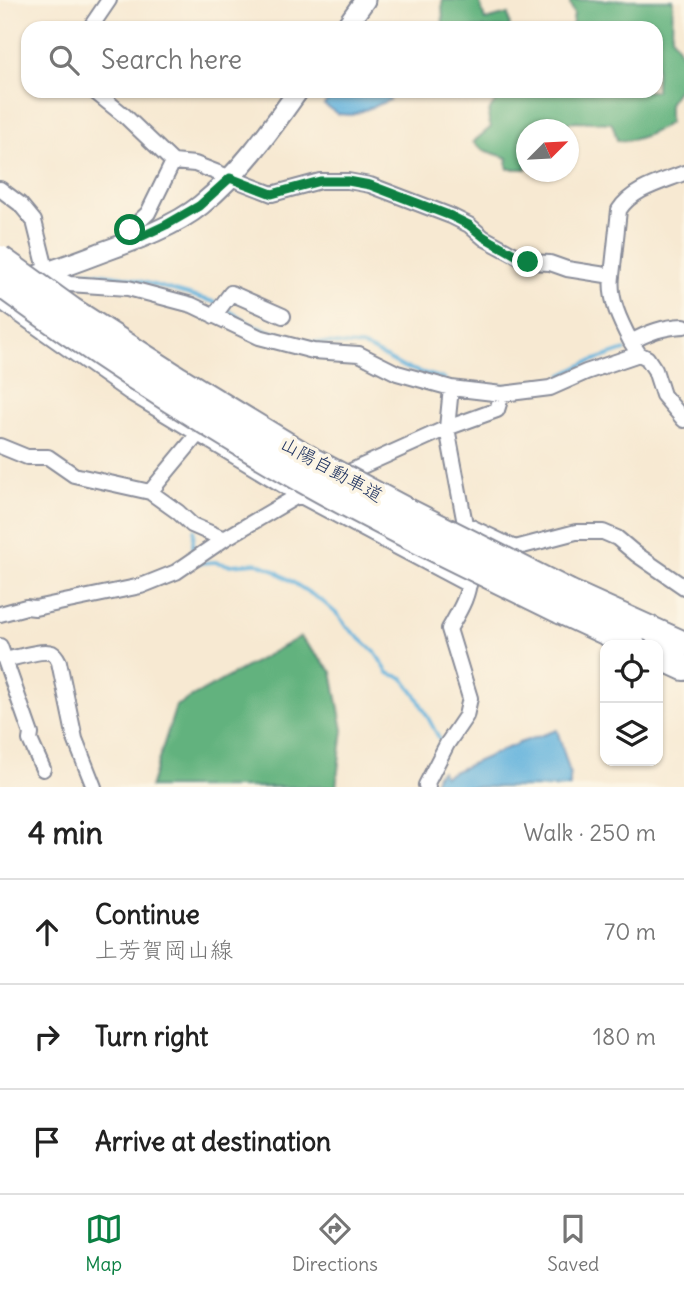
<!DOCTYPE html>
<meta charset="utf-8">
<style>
body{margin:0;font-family:Delius,"Klee One",sans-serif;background:#f2f2f2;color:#222}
.controls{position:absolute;right:21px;bottom:21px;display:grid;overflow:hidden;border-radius:14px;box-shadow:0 2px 5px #0004}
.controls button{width:63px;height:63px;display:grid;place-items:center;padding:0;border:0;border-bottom:2px solid #e0e0e0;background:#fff;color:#222;font:35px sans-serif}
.compass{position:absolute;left:516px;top:119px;width:63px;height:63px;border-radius:50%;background:#fff;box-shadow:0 2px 5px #0004;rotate:66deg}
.stop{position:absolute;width:21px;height:21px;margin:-16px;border:5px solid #0b8043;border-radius:50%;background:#fff}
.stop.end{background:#0b8043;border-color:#fff;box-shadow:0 2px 7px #0008}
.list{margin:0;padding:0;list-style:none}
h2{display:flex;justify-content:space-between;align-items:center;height:91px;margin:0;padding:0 28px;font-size:30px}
h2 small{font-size:23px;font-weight:400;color:#767676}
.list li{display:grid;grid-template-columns:46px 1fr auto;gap:21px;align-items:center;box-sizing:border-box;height:105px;padding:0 28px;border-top:2px solid #e0e0e0}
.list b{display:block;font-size:26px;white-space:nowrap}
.list p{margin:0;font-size:23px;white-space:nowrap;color:#767676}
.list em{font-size:23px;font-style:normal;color:#767676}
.icon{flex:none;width:38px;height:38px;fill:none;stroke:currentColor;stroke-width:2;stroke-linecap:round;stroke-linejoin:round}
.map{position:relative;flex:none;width:684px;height:787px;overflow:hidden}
.search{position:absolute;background:#fff;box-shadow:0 2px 5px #0004;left:21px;right:21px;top:21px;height:77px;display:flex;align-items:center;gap:18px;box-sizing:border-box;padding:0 24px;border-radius:21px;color:#767676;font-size:26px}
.sheet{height:406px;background:#fff}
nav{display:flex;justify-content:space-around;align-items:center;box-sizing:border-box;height:98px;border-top:2px solid #e0e0e0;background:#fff;font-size:19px;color:#767676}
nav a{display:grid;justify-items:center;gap:4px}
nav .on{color:#0b8043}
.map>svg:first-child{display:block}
</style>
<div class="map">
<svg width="684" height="787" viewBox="0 0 684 787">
<rect width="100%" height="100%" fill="#fcf5e5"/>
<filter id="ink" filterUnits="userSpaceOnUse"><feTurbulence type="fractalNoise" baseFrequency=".0143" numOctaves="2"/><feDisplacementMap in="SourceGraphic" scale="14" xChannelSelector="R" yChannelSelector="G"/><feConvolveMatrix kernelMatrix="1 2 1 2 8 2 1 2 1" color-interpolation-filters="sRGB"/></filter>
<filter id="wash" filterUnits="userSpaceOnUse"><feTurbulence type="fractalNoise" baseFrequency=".00686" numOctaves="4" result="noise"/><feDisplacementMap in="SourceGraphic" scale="28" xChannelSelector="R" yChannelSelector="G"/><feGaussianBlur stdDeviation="1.57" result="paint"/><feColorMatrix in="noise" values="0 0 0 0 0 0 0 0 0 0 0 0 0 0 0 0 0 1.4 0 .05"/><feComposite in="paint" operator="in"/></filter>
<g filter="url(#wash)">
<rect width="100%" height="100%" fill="#f7e9d2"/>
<!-- forest -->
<path fill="#62b27e" stroke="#3e706e" stroke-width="2" d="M 442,0 L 479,0 L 485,20 L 508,14 L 510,28 L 443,28 Z
M 570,0 L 673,0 L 672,37 L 684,58 L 684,78 L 669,104 L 669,123 C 656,132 633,143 617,140 L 613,126 L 611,123 L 575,121 L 554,127 L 553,129 L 526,130 L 526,136 L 523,138 L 526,142 L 526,169 L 508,169 L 507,165 L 508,158 L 483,150 L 473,142 L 491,127 C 485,115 490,108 498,99 L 491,91 L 656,91 L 656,28 L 572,28 L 574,14 L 570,4 Z
M 300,637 L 332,672 L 343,730 L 336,787 L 150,787 L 176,706 Z"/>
<!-- water -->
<path fill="#62b2dd" stroke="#3e709e" stroke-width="2" d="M 334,91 L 386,91 L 390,100 L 352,115 L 338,114 L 324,105 Z
M 557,730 L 570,773 L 570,787 L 439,787 L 435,781 L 437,774 L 442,771 L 444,776 L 519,743 Z"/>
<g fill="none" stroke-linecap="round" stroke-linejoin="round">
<!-- stream -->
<path stroke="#62b2dd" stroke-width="3.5" d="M 83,271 L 126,277 L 218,303
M 226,309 L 256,327 L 303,341 L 362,346 L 374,351 L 403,367 L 445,379
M 662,336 L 684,335
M 562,375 L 586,363 L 625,350
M 491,386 L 511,386
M 192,557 L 194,530
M 200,563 L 215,562 L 229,565 L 257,563 L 272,569 L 322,601 L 338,615 L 347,627 L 375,652 L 388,673 L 403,678 L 417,697 L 440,740"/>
</g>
</g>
<g filter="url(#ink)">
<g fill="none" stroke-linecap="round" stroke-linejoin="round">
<!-- minor casing -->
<g stroke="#898c98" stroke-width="18">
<path id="minor" d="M 90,28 L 109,0
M 94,91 L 125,116 L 173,162 L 195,164 L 272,194 L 320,181 L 348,181 L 370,185 L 451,216 L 469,225 L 484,238 L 528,262 L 550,263 L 567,269 L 612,276 C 609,299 620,321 631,342
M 0,189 L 20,204 L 34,221 L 47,273 L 69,284 L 128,288 L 192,305 L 259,337 L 313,351 L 359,354 L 397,373 L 451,388 L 502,394 L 550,388 L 586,372 L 639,354
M 132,241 L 130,230 L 148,213 L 173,162
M 612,276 L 619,210 C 632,189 662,182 684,173
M 0,301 L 129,392 L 299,495 L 469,585
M 214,316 L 231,293 L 283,316
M 684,326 C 663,327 649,332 631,342 L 639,354 L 647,358 L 655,370 L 663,395 L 684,420
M 451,388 L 447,428 L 465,524 L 467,546
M 0,446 L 27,457 L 48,457 L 74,475 L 150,492 L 178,512 L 192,525 L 224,539
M 340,476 L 447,428 L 497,410 L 502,394
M 150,492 L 198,434
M 465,524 L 515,548 L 576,532 L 603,532 L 617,538 L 636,554 L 684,587
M 0,614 L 26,607 L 35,608 L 141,586 L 176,572 L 224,539 L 299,495 L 318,486
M 0,646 L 31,734 L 30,740 L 43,769
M 5,660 C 15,658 43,649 52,653 C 56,655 57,658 59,662 L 75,739 L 94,787
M 428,787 L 426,785 L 447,744 L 466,716 L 470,698 L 449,629 C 458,613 470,595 469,577"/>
</g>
<!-- secondary casing -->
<g stroke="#898c98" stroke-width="23">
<path id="secondary" d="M 345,28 L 365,0
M 18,281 C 48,273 76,262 105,251 C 136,240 175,226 201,205 C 240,173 269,132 298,91"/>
</g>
<!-- motorway casing -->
<g stroke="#898c98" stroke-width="28">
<path id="motorway" d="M 569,592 L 684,644
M 560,611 L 633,645
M 658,656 L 684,668"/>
</g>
<!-- minor -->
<use href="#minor" stroke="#fff" stroke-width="14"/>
<!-- secondary -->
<use href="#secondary" stroke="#fff" stroke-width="19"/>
<!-- motorway -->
<use href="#motorway" stroke="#fff" stroke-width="24"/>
<!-- motorway-bridge casing -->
<g stroke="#898c98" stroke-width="28" stroke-linecap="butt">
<path id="motorway-bridge" d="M 0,258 L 72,310 L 179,379 L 312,460 L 406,510 L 569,592
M 0,284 C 96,354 196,419 299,478 C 384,526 473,568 560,611"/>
</g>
<!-- motorway-bridge -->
<use href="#motorway-bridge" stroke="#fff" stroke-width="24"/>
</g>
</g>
<g fill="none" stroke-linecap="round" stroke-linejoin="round" filter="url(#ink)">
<!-- route -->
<path stroke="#0b8043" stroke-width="9" d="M 130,230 L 132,241 L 166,225 L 199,206 L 230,178 L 272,194 L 320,181 L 348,181 L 370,185 L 451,216 L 469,225 L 484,237 L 528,262"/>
</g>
<g text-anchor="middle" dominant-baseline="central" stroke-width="7" stroke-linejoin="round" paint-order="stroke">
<!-- street labels -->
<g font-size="19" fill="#1b2f5e" stroke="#fcf5e5">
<text transform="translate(332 469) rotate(29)">山陽自動車道</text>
</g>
</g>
</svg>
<div class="controls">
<button><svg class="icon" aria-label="locate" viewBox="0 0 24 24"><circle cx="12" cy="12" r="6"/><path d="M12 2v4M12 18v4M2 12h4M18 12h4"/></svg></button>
<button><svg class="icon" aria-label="layers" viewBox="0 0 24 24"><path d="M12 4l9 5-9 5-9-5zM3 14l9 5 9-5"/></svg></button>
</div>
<svg class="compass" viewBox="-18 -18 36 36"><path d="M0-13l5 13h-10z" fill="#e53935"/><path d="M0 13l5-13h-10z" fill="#767676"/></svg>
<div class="stop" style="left:130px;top:230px"></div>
<div class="stop end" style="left:528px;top:262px"></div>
<div class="search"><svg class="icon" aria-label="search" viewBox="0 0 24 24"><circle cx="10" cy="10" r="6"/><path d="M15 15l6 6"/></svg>Search here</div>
</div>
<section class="sheet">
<h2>4 min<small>Walk · 250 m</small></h2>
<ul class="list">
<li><svg class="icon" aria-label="ahead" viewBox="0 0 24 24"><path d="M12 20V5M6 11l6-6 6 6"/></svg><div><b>Continue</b><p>上芳賀岡山線</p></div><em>70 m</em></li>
<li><svg class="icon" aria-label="right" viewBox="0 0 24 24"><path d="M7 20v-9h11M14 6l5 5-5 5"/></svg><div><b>Turn right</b></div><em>180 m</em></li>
<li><svg class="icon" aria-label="arrive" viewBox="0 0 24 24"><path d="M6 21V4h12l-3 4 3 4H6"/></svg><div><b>Arrive at destination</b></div></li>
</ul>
</section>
<nav>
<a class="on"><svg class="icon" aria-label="map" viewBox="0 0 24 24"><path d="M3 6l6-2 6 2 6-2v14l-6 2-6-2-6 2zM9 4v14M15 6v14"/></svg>Map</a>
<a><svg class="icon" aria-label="directions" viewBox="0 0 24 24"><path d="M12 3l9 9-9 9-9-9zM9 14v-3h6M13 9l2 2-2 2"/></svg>Directions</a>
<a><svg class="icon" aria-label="saved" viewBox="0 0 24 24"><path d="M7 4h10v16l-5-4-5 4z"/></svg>Saved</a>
</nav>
